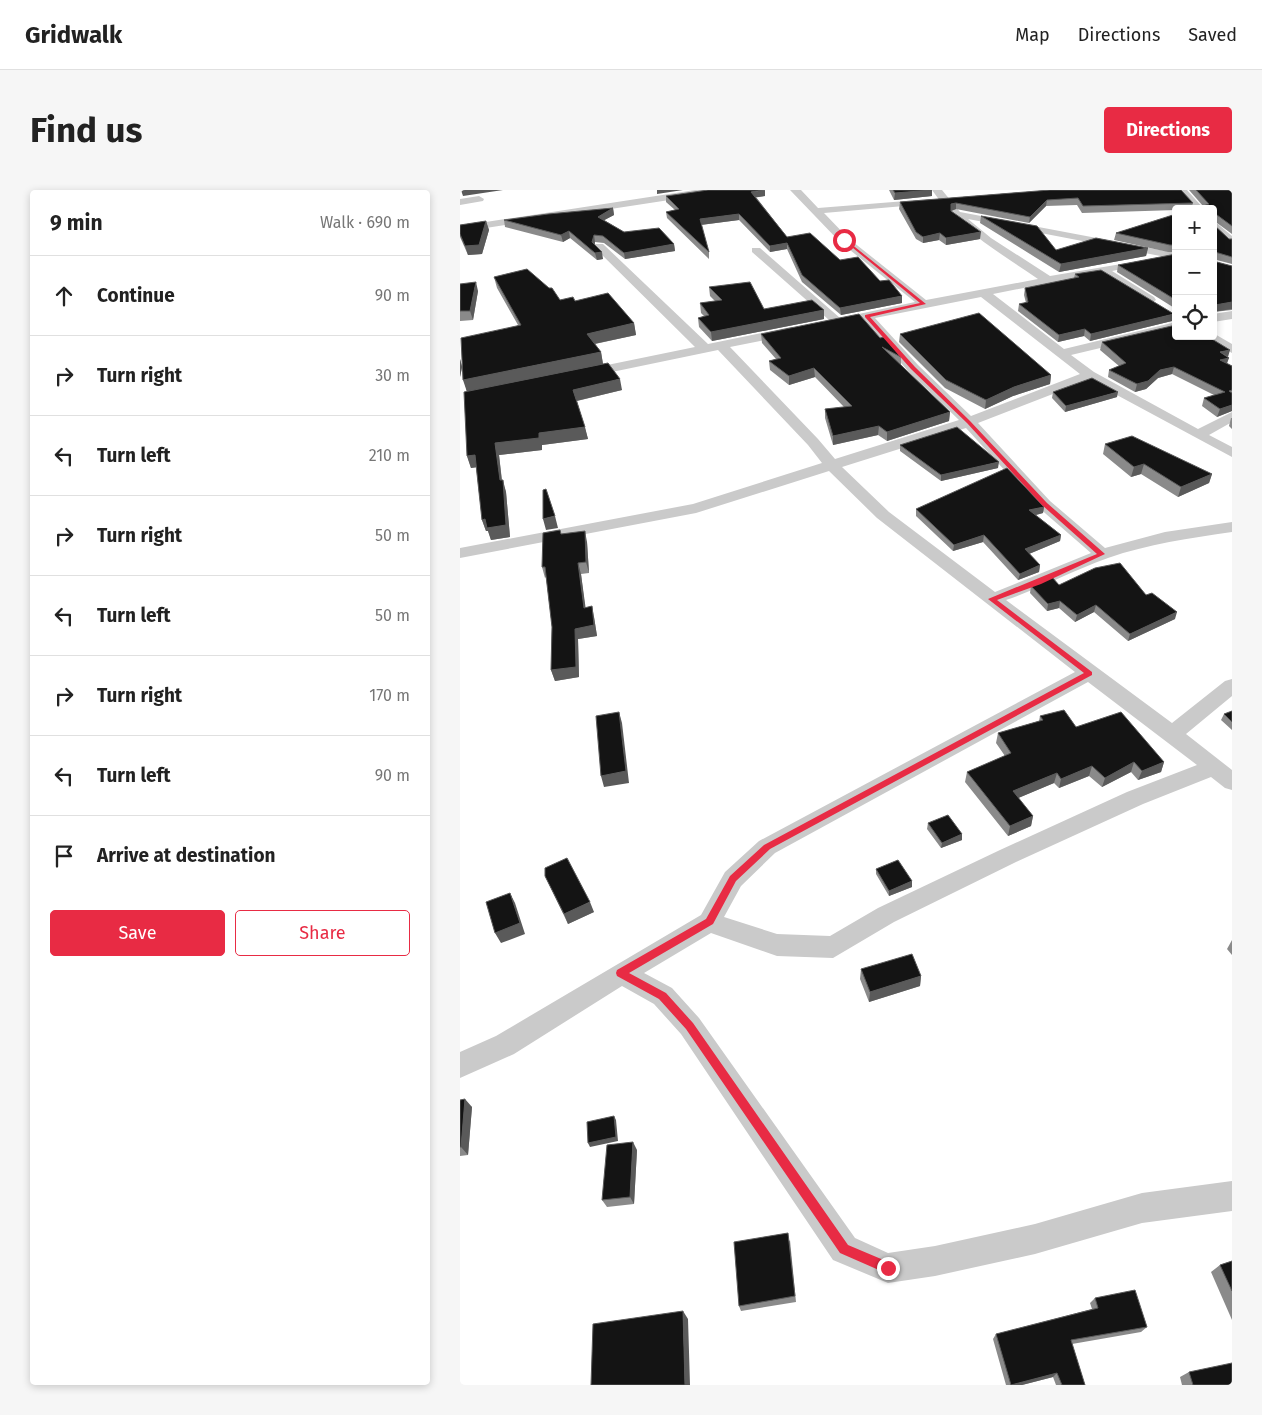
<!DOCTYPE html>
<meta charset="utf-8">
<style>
body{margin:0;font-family:"Fira Sans",sans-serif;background:#f6f6f6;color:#222}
.controls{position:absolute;right:15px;top:15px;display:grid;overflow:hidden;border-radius:5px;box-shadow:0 2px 8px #0003}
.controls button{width:45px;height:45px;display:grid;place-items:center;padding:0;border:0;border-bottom:1px solid #e0e0e0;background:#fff;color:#222;font:25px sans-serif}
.stop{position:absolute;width:15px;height:15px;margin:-11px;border:4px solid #e82b44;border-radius:50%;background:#fff}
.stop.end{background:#e82b44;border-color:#fff;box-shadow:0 1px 5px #0008}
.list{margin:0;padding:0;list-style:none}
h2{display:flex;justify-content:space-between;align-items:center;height:65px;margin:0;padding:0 20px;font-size:21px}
h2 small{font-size:16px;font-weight:400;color:#767676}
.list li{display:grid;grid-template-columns:32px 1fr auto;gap:15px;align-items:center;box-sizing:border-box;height:80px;padding:0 20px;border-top:1px solid #e0e0e0}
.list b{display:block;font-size:19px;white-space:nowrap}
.list em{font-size:16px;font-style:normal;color:#767676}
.actions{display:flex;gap:10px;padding:15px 20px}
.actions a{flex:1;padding:11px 0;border:1px solid #e82b44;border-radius:5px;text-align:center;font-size:18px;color:#e82b44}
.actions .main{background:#e82b44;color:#fff}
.icon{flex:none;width:28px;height:28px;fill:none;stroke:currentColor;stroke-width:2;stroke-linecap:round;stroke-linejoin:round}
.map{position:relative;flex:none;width:772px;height:1195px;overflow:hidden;border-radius:5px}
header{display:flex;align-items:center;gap:30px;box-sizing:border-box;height:70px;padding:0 25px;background:#fff;border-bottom:1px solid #e0e0e0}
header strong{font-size:24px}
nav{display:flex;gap:28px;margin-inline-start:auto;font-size:18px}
.intro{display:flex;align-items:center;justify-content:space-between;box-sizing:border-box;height:120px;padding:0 30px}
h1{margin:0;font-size:35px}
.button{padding:12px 22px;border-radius:5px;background:#e82b44;color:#fff;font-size:18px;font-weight:700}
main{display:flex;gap:30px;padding:0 30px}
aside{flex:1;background:#fff;border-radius:5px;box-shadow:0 2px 8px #0003}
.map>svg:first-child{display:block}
</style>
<header>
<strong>Gridwalk</strong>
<nav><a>Map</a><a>Directions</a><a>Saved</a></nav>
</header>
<div class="intro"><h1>Find us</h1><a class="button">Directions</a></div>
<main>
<aside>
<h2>9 min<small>Walk · 690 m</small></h2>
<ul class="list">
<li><svg class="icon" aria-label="ahead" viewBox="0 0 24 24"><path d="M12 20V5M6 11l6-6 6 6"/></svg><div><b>Continue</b></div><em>90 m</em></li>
<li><svg class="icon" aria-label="right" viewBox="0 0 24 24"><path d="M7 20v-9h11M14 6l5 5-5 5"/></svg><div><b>Turn right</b></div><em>30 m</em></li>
<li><svg class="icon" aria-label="left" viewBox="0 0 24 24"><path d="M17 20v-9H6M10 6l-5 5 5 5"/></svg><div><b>Turn left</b></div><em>210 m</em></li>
<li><svg class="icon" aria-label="right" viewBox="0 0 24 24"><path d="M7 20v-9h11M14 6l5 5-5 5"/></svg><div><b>Turn right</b></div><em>50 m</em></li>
<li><svg class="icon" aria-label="left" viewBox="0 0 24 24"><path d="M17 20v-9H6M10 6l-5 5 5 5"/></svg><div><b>Turn left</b></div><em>50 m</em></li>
<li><svg class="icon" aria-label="right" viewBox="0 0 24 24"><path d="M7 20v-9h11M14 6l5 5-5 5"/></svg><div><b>Turn right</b></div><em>170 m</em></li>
<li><svg class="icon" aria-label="left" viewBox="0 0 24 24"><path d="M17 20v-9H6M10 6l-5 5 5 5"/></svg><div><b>Turn left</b></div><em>90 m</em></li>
<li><svg class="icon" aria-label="arrive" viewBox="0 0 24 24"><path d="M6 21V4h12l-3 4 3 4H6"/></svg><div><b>Arrive at destination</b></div></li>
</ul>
<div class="actions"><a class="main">Save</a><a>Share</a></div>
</aside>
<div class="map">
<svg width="772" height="1195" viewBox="0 0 772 1195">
<rect width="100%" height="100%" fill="#fff"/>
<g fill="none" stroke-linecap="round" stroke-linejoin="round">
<!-- minor -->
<path fill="#cacaca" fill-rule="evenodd" d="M 235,0 L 260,0 L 255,3 L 0,42 L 0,36 Z
M 330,0 L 341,0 L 358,18 L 471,9 L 472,11 L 467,14 L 364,23 L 388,48 L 466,110 L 578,89 C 539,62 499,40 472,0 L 482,0 L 500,22 L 716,63 L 716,69 L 508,29 L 531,48 L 590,86 L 691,69 L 691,73 L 652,81 L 694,107 L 696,110 L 690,114 L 640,83 L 533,104 L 604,159 L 716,132 L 716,140 L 611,165 L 634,182 L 738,239 L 772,222 L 772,232 L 749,245 L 772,257 L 772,267 L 629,190 L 518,233 L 590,311 L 645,358 L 705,342 L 772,332 L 772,342 C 730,348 688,354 648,368 C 614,380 581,398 546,410 L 712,533 L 765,491 L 772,489 L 772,506 L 726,544 L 772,580 L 772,600 L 765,598 L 751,587 L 683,614 L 556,672 L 434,732 L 373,768 L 317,766 L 251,743 L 184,783 L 212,798 L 239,828 L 395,1048 L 428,1063 L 475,1056 L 575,1034 L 682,1003 L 772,991 L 772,1021 L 682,1033 L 575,1064 L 475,1086 L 428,1093 L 373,1070 L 221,844 L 194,814 L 162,796 L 54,864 L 0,888 L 0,862 L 36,846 L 241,725 L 265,682 L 299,651 L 615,482 L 417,328 L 369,281 L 236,323 L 0,368 L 0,358 L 233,314 L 362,273 L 348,255 L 258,160 L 123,188 L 118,187 L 116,184 L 118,181 L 235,157 L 135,58 L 135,54 L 143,54 L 248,154 L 331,137 L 335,138 L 337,141 L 335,144 L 270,157 L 358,249 L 375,269 L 499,230 L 448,181 L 404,130 L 369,136 L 367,133 L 369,130 L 292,62 L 292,58 L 300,58 L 380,128 L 455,112 L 380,52 ZM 521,107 L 620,184 L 511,226 L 458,175 L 415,128 ZM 506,238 L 578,317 L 631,363 L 535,402 L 429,322 L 382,277 ZM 628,492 L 737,575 L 667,602 L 540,660 L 418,718 L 370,746 L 317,744 L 264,727 L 281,696 L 315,663 Z
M 716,0 L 727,0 L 744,19 L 733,19 Z
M 19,6 L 24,9 L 23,11 L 0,15 L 0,9 Z
M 753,30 L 772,46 L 772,55 L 768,54 L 753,39 Z
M 772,121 L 772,129 L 753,132 L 753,124 Z
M 753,143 L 772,154 L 772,163 L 743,146 L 753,146 Z"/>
</g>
<!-- wall -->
<path fill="#8a8a8a" d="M 429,0 L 472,0 L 472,6 L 434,10 Z
M 590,0 L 733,13 L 731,19 L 716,19 L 716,20 L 622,23 L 617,15 L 586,16 L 569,33 L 496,19 L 491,21 L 520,49 L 486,55 L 479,50 L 463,53 L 456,49 L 439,19 L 440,12 Z
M 729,0 L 772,0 L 772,44 L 753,30 L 753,34 L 769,49 L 772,49 L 772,74 L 753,69 L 753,71 L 772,76 L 772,120 L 753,122 L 743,16 Z
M 206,6 L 305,6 L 296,7 L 327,47 L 380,70 L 420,91 L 442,106 L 442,113 L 381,125 L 342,92 L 327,59 L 310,62 L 279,30 L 241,35 L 249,62 L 249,69 L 207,28 L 206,22 L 215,20 L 206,12 Z
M 153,18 L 154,25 L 144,30 L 164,42 L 214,54 L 215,61 L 165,69 L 144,53 L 135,52 L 135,55 L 143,69 L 137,70 L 110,48 L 103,52 L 45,37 L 44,30 Z
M 716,24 L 716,62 L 708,62 L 654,50 L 656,43 Z
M 521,26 L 596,60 L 688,58 L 686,66 L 599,82 L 520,33 Z
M 26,31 L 29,40 L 22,64 L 8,65 L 0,47 L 0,35 Z
M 716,64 L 716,119 L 657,82 L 658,75 Z
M 615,84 L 712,131 L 630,151 L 624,146 L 598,152 L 558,121 L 559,114 L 566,113 L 564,105 L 565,98 L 614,88 Z
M 34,87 L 100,110 L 115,111 L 174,133 L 176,145 L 135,154 L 141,162 L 143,174 L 162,200 L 117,211 L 128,249 L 82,255 L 82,260 L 39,265 L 42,290 L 46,302 L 50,347 L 31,350 L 28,341 L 26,341 L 22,330 L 16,277 L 11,278 L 7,266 L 7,202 L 2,178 L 0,187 L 0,169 L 2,176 L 58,135 L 37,98 Z
M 0,94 L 18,101 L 13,130 L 0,131 Z
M 249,97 L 304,119 L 364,120 L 364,129 L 252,151 L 239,137 L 238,128 L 244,126 L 241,123 L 240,113 L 255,111 L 250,106 Z
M 301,144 L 420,148 L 441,167 L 441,175 L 490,222 L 489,231 L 427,251 L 418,245 L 373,255 L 365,228 L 365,219 L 384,217 L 355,187 L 329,195 L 310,180 L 309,171 L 316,169 L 302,153 Z
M 440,144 L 591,185 L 590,194 L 553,206 L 525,219 L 485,198 L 439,152 Z
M 642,152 L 768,167 L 767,173 L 772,176 L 772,221 L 757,227 L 742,216 L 744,208 L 754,205 L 712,184 L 698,188 L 686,199 L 675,202 L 648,187 L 649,180 L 659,176 L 640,160 Z
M 593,202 L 657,207 L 605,222 L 592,208 Z
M 771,228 L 772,228 L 772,239 L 769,236 Z
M 645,254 L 752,284 L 749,293 L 718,307 L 681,284 L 671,287 L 643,264 Z
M 440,255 L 538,278 L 481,291 L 440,261 Z
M 584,317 L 583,323 L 576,325 L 601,345 L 600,351 L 569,364 L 580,375 L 579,382 L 558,390 L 523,352 L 493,361 L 456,326 L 456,319 Z
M 101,344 L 127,352 L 129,383 L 121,384 L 125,417 L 134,427 L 137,446 L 118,449 L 119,487 L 95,491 L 91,480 L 92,437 L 86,387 L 85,388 L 82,377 Z
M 599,395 L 686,405 L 715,429 L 668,451 L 634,422 L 615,432 L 599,418 L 587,421 L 570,403 L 571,396 Z
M 772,521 L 772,540 L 761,530 L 764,524 Z
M 580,526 L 616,537 L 704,572 L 701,582 L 678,590 L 671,582 L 642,597 L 629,586 L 599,598 L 594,593 L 558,608 L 573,626 L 571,636 L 548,646 L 505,592 L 507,582 L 545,566 L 536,553 L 538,543 L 579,531 Z
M 468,633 L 502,644 L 502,650 L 481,658 L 467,639 Z
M 416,679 L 452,691 L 452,697 L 429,706 L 416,684 Z
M 85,686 L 134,722 L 108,734 Z
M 772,750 L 772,765 L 767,759 Z
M 401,779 L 461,786 L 460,796 L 409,812 L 400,789 Z
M 0,910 L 12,917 L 8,965 L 0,966 Z
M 177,960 L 174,1014 L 147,1017 L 142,1010 Z
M 330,1050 L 336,1112 L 281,1121 L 279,1116 Z
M 772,1071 L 772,1130 L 751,1082 L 760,1075 Z
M 635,1108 L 687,1137 L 681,1142 L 612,1154 L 625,1195 L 596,1195 L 593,1187 L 562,1195 L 546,1195 L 533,1149 L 536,1144 L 632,1119 L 630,1113 Z
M 729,1182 L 772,1195 L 722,1195 L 720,1187 Z"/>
<!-- shaded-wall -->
<path fill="#5a5a5a" d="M 1,0 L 43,0 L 3,6 Z
M 197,0 L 223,0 L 197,4 Z
M 305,0 L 305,6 L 292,8 L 291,2 Z
M 472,0 L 472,6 L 434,10 L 435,3 Z
M 587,10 L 586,16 L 569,33 L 570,27 Z
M 496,13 L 496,19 L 491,21 L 491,14 Z
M 153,18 L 154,25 L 139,33 L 138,27 Z
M 279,24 L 279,30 L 240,35 L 240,29 Z
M 26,31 L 29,40 L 22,64 L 8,65 L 5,56 Z
M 109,41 L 110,48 L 103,52 L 101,45 Z
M 521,42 L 520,49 L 486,55 L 486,48 Z
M 480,43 L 479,50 L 463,53 L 463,47 Z
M 134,45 L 135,52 L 134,59 L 132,52 Z
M 327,53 L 327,59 L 310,62 L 310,56 Z
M 214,54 L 215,61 L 165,69 L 164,63 Z
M 688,58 L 686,66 L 599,82 L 601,74 Z
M 142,62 L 143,69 L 137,70 L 135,63 Z
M 16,92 L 18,101 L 13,130 L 10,121 Z
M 442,106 L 442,113 L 381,125 L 380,118 Z
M 772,112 L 772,119 L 753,122 L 755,115 Z
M 364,120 L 364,129 L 252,151 L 251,142 Z
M 714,124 L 712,131 L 630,151 L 631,144 Z
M 174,133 L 176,145 L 129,155 L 127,144 Z
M 625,139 L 624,146 L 598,152 L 599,145 Z
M 770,160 L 768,167 L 760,162 Z
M 141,162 L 143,174 L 7,202 L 3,190 Z
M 769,168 L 766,176 L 760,170 Z
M 0,169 L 2,177 L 0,187 Z
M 714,177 L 712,184 L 698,188 L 686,199 L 675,202 L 677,194 L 700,180 Z
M 354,178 L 355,187 L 329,195 L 329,186 Z
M 591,185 L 590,194 L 553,206 L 525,219 L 526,210 L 554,197 Z
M 160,189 L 162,200 L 116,211 L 113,200 Z
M 658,202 L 657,207 L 605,222 L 606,216 Z
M 772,215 L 772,221 L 757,227 L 760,219 Z
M 490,222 L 489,231 L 427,251 L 427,242 Z
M 419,236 L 418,245 L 373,255 L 373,246 Z
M 125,237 L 128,249 L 82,255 L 82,260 L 39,265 L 43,302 L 40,290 L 35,253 L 79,243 Z
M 15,265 L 19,277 L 11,278 L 7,266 Z
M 539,272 L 538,278 L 481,291 L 481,285 Z
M 684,274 L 681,284 L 671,287 L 674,277 Z
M 752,284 L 749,293 L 718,307 L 721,297 Z
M 43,290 L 46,302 L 50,347 L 31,350 L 28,341 L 26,341 L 22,330 Z
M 584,317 L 583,323 L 568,327 L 569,320 Z
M 95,326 L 98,338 L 86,340 L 83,329 Z
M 125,341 L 127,352 L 129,383 L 126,372 Z
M 524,345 L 523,352 L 493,361 L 494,355 Z
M 601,345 L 600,351 L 564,366 L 565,359 Z
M 118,373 L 121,384 L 127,428 L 124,418 Z
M 580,375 L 579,382 L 558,390 L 560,384 Z
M 600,411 L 599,418 L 587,421 L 588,414 Z
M 636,415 L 634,422 L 615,432 L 617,425 Z
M 132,416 L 134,427 L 137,446 L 118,449 L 119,487 L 95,491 L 91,480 L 115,439 Z
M 717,422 L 715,429 L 668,451 L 670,444 Z
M 159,522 L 162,533 L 169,593 L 144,597 L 141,586 Z
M 674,572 L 671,582 L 642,597 L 645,588 Z
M 704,572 L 701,582 L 678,590 L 682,581 Z
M 632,576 L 629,586 L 599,598 L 601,589 Z
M 597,583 L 594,593 L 551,611 L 553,601 Z
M 573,626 L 571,636 L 548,646 L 550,636 Z
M 502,644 L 502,650 L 481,658 L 482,653 Z
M 452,691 L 452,697 L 429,706 L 429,701 Z
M 50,703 L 55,713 L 65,744 L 41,753 L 35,743 Z
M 130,712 L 134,722 L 108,734 L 104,724 Z
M 461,786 L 460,796 L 409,812 L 410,802 Z
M 5,909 L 12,917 L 8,965 L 1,957 Z
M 154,926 L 156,930 L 158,951 L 130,957 L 128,953 Z
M 173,952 L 177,960 L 174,1014 L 170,1007 Z
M 223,1121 L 228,1129 L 230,1195 L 225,1195 Z
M 597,1183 L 593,1187 L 562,1195 L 551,1195 Z"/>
<!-- building -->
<path fill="#141414" stroke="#5a5a5a" d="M 248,0 L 304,0 L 291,2 L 327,47 L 350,43 L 380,70 L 398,67 L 420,91 L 429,90 L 442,106 L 380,118 L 342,85 L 327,53 L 310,56 L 279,24 L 240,29 L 249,62 L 206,22 L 219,19 L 206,6 Z
M 433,0 L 472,0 L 435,3 Z
M 590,0 L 721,0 L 733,13 L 623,16 L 618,8 L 587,10 L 570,27 L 496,13 L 491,14 L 491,21 L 521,42 L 486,48 L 480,43 L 463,47 L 456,42 L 440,12 Z
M 736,0 L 772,0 L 772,36 L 753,22 L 753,34 L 769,49 L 772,49 L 772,67 L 755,62 L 753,64 L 753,19 L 734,19 L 749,14 Z
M 153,18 L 138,27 L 164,42 L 199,38 L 214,54 L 164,63 L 143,46 L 134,45 L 132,52 L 142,62 L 135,63 L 109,41 L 101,45 L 44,30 L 88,24 Z
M 716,24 L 716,55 L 710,55 L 656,43 Z
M 521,26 L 577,36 L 596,60 L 636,48 L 688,58 L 601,74 Z
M 26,31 L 19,55 L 5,56 L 0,44 L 0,35 Z
M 716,64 L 716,110 L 658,75 Z
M 753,68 L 753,71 L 772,76 L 772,112 L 755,115 L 753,120 Z
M 67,79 L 89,98 L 92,98 L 100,110 L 113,107 L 115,111 L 148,103 L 174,133 L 127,144 L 141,162 L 3,190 L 1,148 L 61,135 L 34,87 Z
M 641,80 L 714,124 L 631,144 L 625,139 L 599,145 L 559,114 L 568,112 L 565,98 L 619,87 L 615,84 Z
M 16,92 L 10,121 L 0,121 L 0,94 Z
M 290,92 L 304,119 L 352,110 L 364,120 L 251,142 L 238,128 L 249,125 L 240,113 L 262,110 L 249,97 Z
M 519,123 L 591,185 L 554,197 L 526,210 L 486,190 L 440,144 Z
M 399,124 L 420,148 L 424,147 L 441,167 L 422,157 L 490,222 L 427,242 L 419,236 L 373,246 L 365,219 L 392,216 L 354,178 L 329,186 L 309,171 L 321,168 L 301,144 Z
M 716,135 L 716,146 L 747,146 L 770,160 L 760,162 L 769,168 L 760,170 L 772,176 L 772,200 L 769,201 L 772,203 L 772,215 L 760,219 L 744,208 L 765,202 L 714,177 L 700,180 L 688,191 L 677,194 L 649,180 L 666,173 L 642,152 Z
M 148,173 L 160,189 L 113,200 L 125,237 L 79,243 L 79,248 L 35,253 L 40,290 L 43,290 L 46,335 L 27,338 L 25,329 L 22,330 L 15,265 L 7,266 L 4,202 Z
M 632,188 L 658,202 L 606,216 L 593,202 Z
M 497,237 L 539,272 L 481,285 L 440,255 Z
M 672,246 L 752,284 L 721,297 L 684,274 L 674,277 L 645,254 Z
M 547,278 L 584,317 L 569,320 L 601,345 L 565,359 L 580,375 L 560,384 L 524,345 L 494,355 L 456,319 Z
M 86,299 L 95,326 L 83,329 L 83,300 Z
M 100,340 L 101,344 L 125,341 L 126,372 L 118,373 L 124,418 L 132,416 L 134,435 L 115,439 L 116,477 L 91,480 L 92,437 L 85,377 L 82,377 L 83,343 Z
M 660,373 L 686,405 L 692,403 L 717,422 L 670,444 L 636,415 L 617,425 L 600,411 L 588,414 L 571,396 L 592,387 L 599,395 L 635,378 Z
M 604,520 L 616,537 L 661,522 L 704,572 L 682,581 L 674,572 L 645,588 L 632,576 L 601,589 L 597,583 L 553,601 L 573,626 L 550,636 L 507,582 L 551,563 L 538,543 L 583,530 L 580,526 Z
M 772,521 L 772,532 L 764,524 Z
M 159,522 L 166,581 L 141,586 L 136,526 Z
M 488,625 L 502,644 L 482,653 L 468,633 Z
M 107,668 L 130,712 L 104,724 L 85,686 L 85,678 Z
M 438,670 L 452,691 L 429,701 L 416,679 Z
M 50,703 L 60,733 L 35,743 L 26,712 Z
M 452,764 L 461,786 L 410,802 L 401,779 Z
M 5,909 L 1,957 L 0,957 L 0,910 Z
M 154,926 L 156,947 L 128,953 L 127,932 Z
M 173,952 L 170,1007 L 142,1010 L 147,955 Z
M 328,1043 L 335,1106 L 279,1116 L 274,1052 Z
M 772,1071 L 772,1101 L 760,1075 Z
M 675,1100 L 687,1137 L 611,1150 L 625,1195 L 602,1195 L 597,1183 L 551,1195 L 536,1144 L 638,1118 L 635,1108 Z
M 223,1121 L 225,1195 L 131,1195 L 133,1134 Z
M 772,1173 L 772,1195 L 733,1195 L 729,1182 Z"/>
<!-- route -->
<path fill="#e82b44" d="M 382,49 L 385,49 L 466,114 L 410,127 L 455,177 L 510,231 L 587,313 L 645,364 L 581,394 L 537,410 L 632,482 L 632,485 L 310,659 L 276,691 L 253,734 L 169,783 L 206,803 L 233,833 L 388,1055 L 433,1074 L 433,1082 L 428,1084 L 380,1063 L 226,839 L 199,809 L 157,786 L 156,783 L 157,780 L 246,729 L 270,686 L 304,655 L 624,483 L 528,409 L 637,364 L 582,315 L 507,233 L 451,179 L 405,127 L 405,125 L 460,113 Z"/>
</svg>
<div class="controls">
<button>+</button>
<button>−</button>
<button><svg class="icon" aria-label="locate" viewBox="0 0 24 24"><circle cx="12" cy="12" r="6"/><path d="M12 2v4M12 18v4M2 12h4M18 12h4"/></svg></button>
</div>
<div class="stop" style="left:384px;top:50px"></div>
<div class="stop end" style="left:428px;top:1078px"></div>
</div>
</main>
